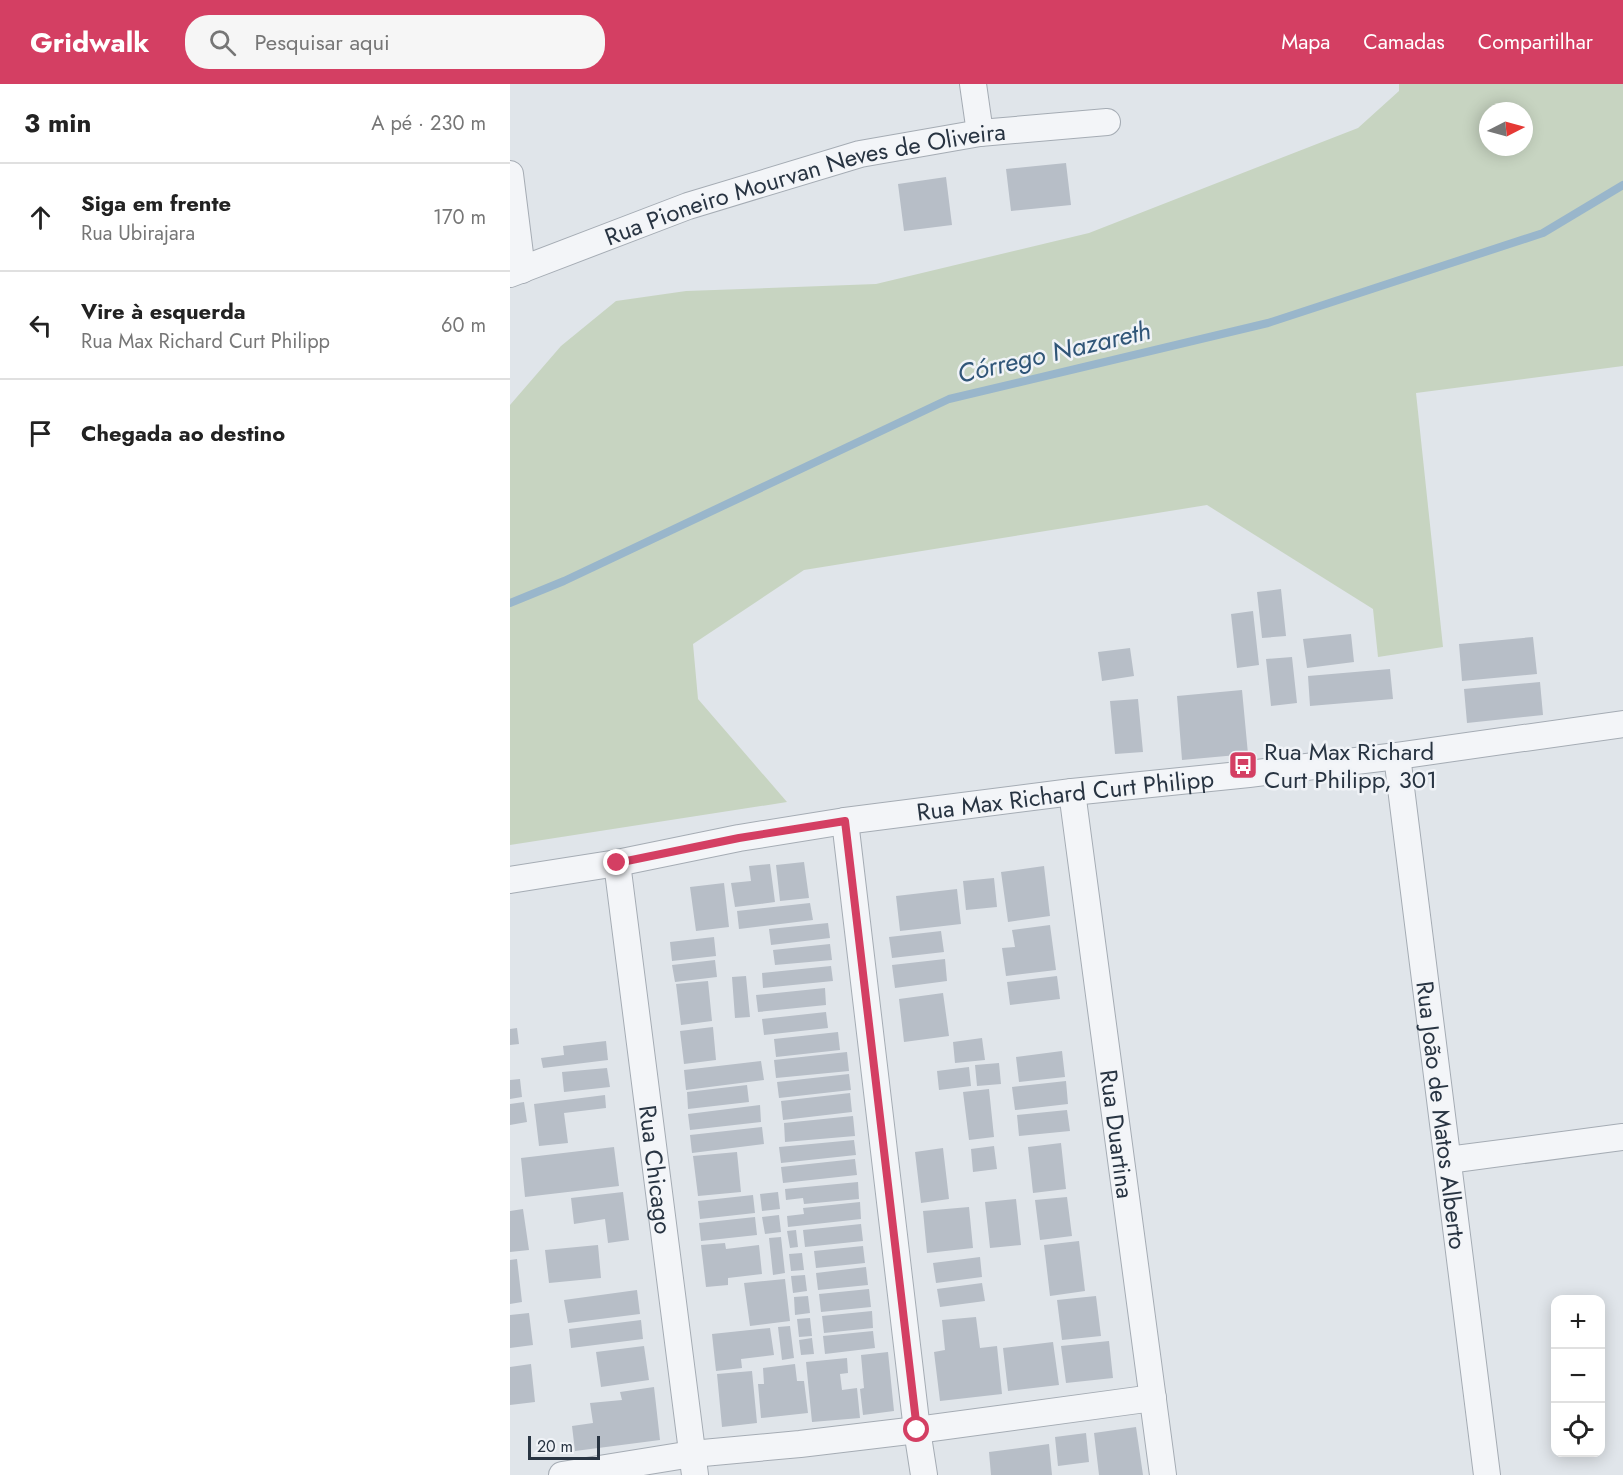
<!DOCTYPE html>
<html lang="pt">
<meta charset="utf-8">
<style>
body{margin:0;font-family:Jost,sans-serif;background:#f6f6f6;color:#222}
.controls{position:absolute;right:18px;bottom:18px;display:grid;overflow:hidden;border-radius:12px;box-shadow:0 3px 15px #0003}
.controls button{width:54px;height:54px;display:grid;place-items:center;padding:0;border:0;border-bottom:2px solid #e0e0e0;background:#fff;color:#222;font:30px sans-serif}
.compass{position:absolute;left:969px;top:18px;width:54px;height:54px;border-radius:50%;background:#fff;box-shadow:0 3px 15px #0003;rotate:84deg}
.scale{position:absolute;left:18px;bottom:15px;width:72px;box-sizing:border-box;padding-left:6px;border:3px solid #283442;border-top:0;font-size:16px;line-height:21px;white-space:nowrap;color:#283442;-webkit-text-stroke:4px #f0f3f7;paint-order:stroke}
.stop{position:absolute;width:18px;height:18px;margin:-14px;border:4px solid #d43f63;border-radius:50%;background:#fff}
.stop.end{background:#d43f63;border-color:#fff;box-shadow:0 2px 6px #0008}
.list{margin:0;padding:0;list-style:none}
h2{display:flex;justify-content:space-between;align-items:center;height:78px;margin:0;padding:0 24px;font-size:26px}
h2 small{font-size:20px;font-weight:400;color:#767676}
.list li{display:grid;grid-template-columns:39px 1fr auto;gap:18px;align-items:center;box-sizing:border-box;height:108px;padding:0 24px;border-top:2px solid #e0e0e0}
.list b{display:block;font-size:22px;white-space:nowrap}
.list p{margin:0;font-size:20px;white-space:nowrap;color:#767676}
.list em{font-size:20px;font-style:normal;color:#767676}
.icon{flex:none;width:33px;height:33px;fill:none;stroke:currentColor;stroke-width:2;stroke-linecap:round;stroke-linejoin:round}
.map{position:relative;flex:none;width:1113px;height:1391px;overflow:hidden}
header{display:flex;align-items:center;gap:36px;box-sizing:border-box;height:84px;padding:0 30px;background:#d43f63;color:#fff}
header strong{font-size:28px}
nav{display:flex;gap:33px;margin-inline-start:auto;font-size:21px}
.search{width:420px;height:54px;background:#f6f6f6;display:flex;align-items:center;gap:15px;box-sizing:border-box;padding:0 21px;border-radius:24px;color:#767676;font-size:22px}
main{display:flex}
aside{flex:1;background:#fff}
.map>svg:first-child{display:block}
</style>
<header>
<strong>Gridwalk</strong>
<div class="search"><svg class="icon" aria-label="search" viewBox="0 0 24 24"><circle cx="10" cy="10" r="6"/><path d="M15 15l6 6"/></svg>Pesquisar aqui</div>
<nav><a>Mapa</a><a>Camadas</a><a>Compartilhar</a></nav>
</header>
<main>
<aside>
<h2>3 min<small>A pé · 230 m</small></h2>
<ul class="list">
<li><svg class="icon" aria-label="ahead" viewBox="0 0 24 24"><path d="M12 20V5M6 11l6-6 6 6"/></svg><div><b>Siga em frente</b><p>Rua Ubirajara</p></div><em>170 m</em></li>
<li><svg class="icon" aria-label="left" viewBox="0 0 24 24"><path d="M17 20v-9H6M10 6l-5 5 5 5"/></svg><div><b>Vire à esquerda</b><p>Rua Max Richard Curt Philipp</p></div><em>60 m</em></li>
<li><svg class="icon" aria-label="arrive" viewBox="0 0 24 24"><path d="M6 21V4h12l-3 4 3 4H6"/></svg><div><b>Chegada ao destino</b></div></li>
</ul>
</aside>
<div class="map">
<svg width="1113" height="1391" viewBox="0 0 1113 1391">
<rect width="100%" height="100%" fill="#e0e5ea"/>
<!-- green -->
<path fill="#c7d4c1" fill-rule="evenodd" d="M 889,0 L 1113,0 L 1113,282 L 906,309 L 933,563 L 868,573 L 863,525 L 697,421 L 294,486 L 183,560 L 188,615 L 277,718 L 0,761 L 0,321 L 51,262 L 106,217 L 176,207 L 366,200 L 579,149 L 848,44 L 889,7 ZM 978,27 L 1014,27 L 1014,63 L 978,63 Z"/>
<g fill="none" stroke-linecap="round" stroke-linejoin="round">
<!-- stream -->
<path stroke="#99b6cb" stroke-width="8" d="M 0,519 L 54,497 L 439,315 L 758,239 L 1033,149 L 1113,101"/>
</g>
<!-- building -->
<path fill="#b7bec7" d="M 556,79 L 561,121 L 501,127 L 496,85 Z
M 436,93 L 442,141 L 394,147 L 388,100 Z
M 771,505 L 776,552 L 752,554 L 747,508 Z
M 743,527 L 749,581 L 727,584 L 721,530 Z
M 841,550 L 844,578 L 797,584 L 793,555 Z
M 1023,553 L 1027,590 L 952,597 L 949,560 Z
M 620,564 L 624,592 L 592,597 L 588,568 Z
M 782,573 L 787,619 L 761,622 L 756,575 Z
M 880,585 L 883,615 L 800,622 L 798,592 Z
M 1030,598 L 1033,631 L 957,639 L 954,605 Z
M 732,606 L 738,670 L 672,676 L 667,612 Z
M 628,615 L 633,668 L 605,670 L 600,617 Z
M 294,778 L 299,814 L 270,817 L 266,781 Z
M 260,780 L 265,818 L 225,823 L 221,799 L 241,797 L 239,782 Z
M 534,782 L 540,832 L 498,838 L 491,788 Z
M 484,794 L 487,823 L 456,826 L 453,797 Z
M 214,799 L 219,843 L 186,847 L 180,803 Z
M 447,805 L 451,840 L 390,847 L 386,812 Z
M 300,819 L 303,836 L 229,845 L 227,827 Z
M 318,839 L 320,854 L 261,861 L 259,845 Z
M 540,841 L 546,886 L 496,892 L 492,864 L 505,863 L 502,846 Z
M 431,847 L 434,868 L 382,874 L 379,853 Z
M 204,853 L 206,872 L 162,877 L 160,858 Z
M 320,860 L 322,876 L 265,881 L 263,866 Z
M 435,875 L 437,897 L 385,904 L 382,881 Z
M 205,876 L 207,893 L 165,898 L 162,881 Z
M 321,882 L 323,897 L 253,904 L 252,889 Z
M 236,892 L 240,933 L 225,934 L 222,893 Z
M 547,892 L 550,915 L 500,921 L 497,898 Z
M 198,897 L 202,937 L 171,941 L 166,900 Z
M 315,904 L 316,921 L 248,928 L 246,911 Z
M 433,909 L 439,952 L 394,958 L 389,915 Z
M 316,928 L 318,944 L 254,951 L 252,935 Z
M 203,943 L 206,976 L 174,980 L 170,947 Z
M 7,944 L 9,960 L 0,961 L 0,945 Z
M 328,948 L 330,966 L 266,973 L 264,955 Z
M 472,954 L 475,976 L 445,979 L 443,958 Z
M 96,957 L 98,976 L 33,984 L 31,974 L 54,971 L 53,962 Z
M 552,967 L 555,993 L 509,998 L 506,973 Z
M 337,968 L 339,987 L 266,994 L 264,976 Z
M 251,977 L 254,996 L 176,1006 L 174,986 Z
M 489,979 L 491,1000 L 467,1002 L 465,981 Z
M 459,983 L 461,1002 L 429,1006 L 427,987 Z
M 97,984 L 100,1003 L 54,1008 L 52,988 Z
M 339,990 L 341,1006 L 269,1014 L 267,998 Z
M 10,995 L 12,1013 L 0,1015 L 0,996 Z
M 556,997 L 558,1020 L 505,1026 L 502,1003 Z
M 237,1001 L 239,1018 L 178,1025 L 177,1008 Z
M 479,1005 L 484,1053 L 459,1056 L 453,1008 Z
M 340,1009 L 342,1028 L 273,1036 L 271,1017 Z
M 95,1011 L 96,1024 L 54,1029 L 58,1059 L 29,1062 L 24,1020 Z
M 14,1018 L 17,1038 L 0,1041 L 0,1020 Z
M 250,1021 L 251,1038 L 180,1046 L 178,1030 Z
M 557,1026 L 560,1047 L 509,1052 L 507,1031 Z
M 343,1032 L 345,1052 L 275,1058 L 274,1039 Z
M 252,1043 L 254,1060 L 182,1069 L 180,1051 Z
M 344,1056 L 346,1071 L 271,1079 L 269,1063 Z
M 551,1059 L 556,1105 L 523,1109 L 518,1063 Z
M 484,1062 L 487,1085 L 463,1088 L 461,1065 Z
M 104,1063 L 109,1102 L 15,1113 L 11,1074 Z
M 433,1064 L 439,1115 L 411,1119 L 405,1068 Z
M 227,1068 L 231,1108 L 188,1112 L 183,1072 Z
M 345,1075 L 347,1091 L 273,1099 L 271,1083 Z
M 348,1098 L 349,1115 L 294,1120 L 293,1114 L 276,1116 L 275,1105 Z
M 113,1108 L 119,1156 L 98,1159 L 95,1135 L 64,1140 L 61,1114 Z
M 268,1108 L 270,1125 L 252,1127 L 250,1110 Z
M 243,1111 L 245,1129 L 190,1135 L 188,1117 Z
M 557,1113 L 562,1152 L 530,1156 L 525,1116 Z
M 506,1115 L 511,1161 L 480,1164 L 475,1118 Z
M 350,1118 L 351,1135 L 278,1143 L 277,1132 L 294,1130 L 293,1124 Z
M 459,1123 L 463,1164 L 417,1169 L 413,1127 Z
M 13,1125 L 19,1166 L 0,1168 L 0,1127 Z
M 269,1131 L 271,1148 L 255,1150 L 252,1133 Z
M 245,1133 L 247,1151 L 191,1157 L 189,1139 Z
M 351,1140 L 353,1157 L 295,1163 L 293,1146 Z
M 286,1146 L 288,1163 L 280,1164 L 277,1147 Z
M 271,1153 L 275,1189 L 263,1191 L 259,1154 Z
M 569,1157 L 575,1207 L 540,1212 L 534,1161 Z
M 215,1159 L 216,1165 L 249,1161 L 252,1190 L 218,1194 L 218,1201 L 196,1203 L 191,1161 Z
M 88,1161 L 91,1194 L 39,1199 L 35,1166 Z
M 353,1162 L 355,1179 L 306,1184 L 304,1167 Z
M 292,1169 L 294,1186 L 281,1187 L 279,1170 Z
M 470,1173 L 472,1193 L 426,1199 L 423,1179 Z
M 7,1175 L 12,1218 L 0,1220 L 0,1176 Z
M 356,1183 L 358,1201 L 308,1206 L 306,1189 Z
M 295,1191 L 297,1207 L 283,1209 L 281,1192 Z
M 275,1195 L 280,1237 L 240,1242 L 234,1199 Z
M 472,1199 L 475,1217 L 430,1223 L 427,1205 Z
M 359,1205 L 361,1223 L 311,1228 L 309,1210 Z
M 127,1206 L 130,1230 L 58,1239 L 54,1216 Z
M 298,1212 L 300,1229 L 285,1231 L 284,1213 Z
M 586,1212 L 591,1252 L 552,1256 L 547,1216 Z
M 362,1227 L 363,1244 L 314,1249 L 312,1232 Z
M 19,1229 L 23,1261 L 0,1264 L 0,1231 Z
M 466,1233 L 470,1264 L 487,1262 L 492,1310 L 430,1317 L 424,1268 L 435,1266 L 432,1236 Z
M 300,1234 L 302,1252 L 289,1253 L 287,1235 Z
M 131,1236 L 133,1255 L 61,1264 L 59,1245 Z
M 280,1242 L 284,1274 L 272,1276 L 268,1243 Z
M 260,1244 L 264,1271 L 231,1275 L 232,1284 L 206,1287 L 202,1250 Z
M 363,1247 L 365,1264 L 315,1270 L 313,1252 Z
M 302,1254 L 304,1270 L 291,1271 L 289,1256 Z
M 599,1257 L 603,1294 L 556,1299 L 551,1262 Z
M 543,1258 L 549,1301 L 498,1307 L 493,1264 Z
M 134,1262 L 139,1296 L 91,1303 L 86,1268 Z
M 378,1268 L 384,1327 L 353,1331 L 350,1305 L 354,1304 L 351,1271 Z
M 337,1274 L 338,1289 L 330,1290 L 332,1306 L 347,1304 L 350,1334 L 302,1338 L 296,1278 Z
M 21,1280 L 25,1318 L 0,1321 L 0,1283 Z
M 285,1280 L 287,1297 L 294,1297 L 298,1329 L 251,1334 L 248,1300 L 254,1300 L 253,1284 Z
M 242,1287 L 247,1339 L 212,1343 L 207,1290 Z
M 144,1303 L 150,1356 L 65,1367 L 62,1342 L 83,1339 L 80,1319 L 112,1316 L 110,1308 Z
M 626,1343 L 633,1391 L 589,1391 L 584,1349 Z
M 576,1349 L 579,1378 L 548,1382 L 545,1353 Z
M 539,1360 L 542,1391 L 481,1391 L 479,1368 Z"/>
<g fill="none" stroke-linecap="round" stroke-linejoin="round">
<!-- minor casing -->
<g stroke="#a5acb4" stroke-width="28">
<g id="minor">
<path d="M 463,0 L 470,49"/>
<path d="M 0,90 L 12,186"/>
<path id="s1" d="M 0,190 L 178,122 L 350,70 L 470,49 L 597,38"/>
<path id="s2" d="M 887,672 L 977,1391"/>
<path id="s3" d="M 562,708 L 653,1391"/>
<path d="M 335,737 L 407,1346 L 414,1391"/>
<path id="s4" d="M 107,779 L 185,1391"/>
<path id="s5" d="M 0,796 L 107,779 L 229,754 L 335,737 L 562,708 L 739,690 L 887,672 L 1113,640"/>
<path d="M 938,1076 L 1113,1053"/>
<path d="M 52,1391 L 182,1370 L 290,1360 L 407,1346 L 643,1314"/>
</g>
</g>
<!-- minor -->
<use href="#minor" stroke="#f3f5f8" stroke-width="26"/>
</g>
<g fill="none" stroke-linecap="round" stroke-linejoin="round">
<!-- route -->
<path stroke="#d43f63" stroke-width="8" d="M 107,779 L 229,754 L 335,737 L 407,1346"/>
</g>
<!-- icons -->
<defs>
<g id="bus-square" transform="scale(1.5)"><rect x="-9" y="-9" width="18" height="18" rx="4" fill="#d43f63" stroke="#f0f3f7"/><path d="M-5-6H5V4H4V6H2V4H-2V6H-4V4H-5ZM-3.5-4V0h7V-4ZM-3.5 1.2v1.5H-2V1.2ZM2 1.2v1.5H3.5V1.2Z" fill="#fff"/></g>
</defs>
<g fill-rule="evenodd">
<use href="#bus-square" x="733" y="681"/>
</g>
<g text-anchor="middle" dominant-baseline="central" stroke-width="5" stroke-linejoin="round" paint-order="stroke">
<!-- street labels -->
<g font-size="24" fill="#283442" stroke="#f0f3f7">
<text stroke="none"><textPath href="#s1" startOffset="310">Rua Pioneiro Mourvan Neves de Oliveira</textPath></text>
<text stroke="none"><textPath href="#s5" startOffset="562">Rua Max Richard Curt Philipp</textPath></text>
<text stroke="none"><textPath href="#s2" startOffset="362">Rua João de Matos Alberto</textPath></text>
<text stroke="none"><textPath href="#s3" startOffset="345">Rua Duartina</textPath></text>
<text stroke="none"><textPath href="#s4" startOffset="309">Rua Chicago</textPath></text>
</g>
<!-- poi labels -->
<g font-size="24" fill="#283442" stroke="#f0f3f7" text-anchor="start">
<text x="754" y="667">Rua Max Richard<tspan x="754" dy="28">Curt Philipp, 301</tspan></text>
</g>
<!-- water labels -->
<g font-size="26" font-style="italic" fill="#305678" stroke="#f0f3f7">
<text transform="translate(544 268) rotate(-13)">Córrego Nazareth</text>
</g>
</g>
</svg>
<div class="controls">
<button>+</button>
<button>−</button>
<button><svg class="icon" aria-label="locate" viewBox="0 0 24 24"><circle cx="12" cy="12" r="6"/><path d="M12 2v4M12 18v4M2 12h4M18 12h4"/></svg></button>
</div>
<svg class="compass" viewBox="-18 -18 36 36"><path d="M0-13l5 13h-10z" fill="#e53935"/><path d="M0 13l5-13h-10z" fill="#767676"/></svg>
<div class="scale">20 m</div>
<div class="stop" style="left:407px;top:1346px"></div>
<div class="stop end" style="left:107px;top:779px"></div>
</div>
</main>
